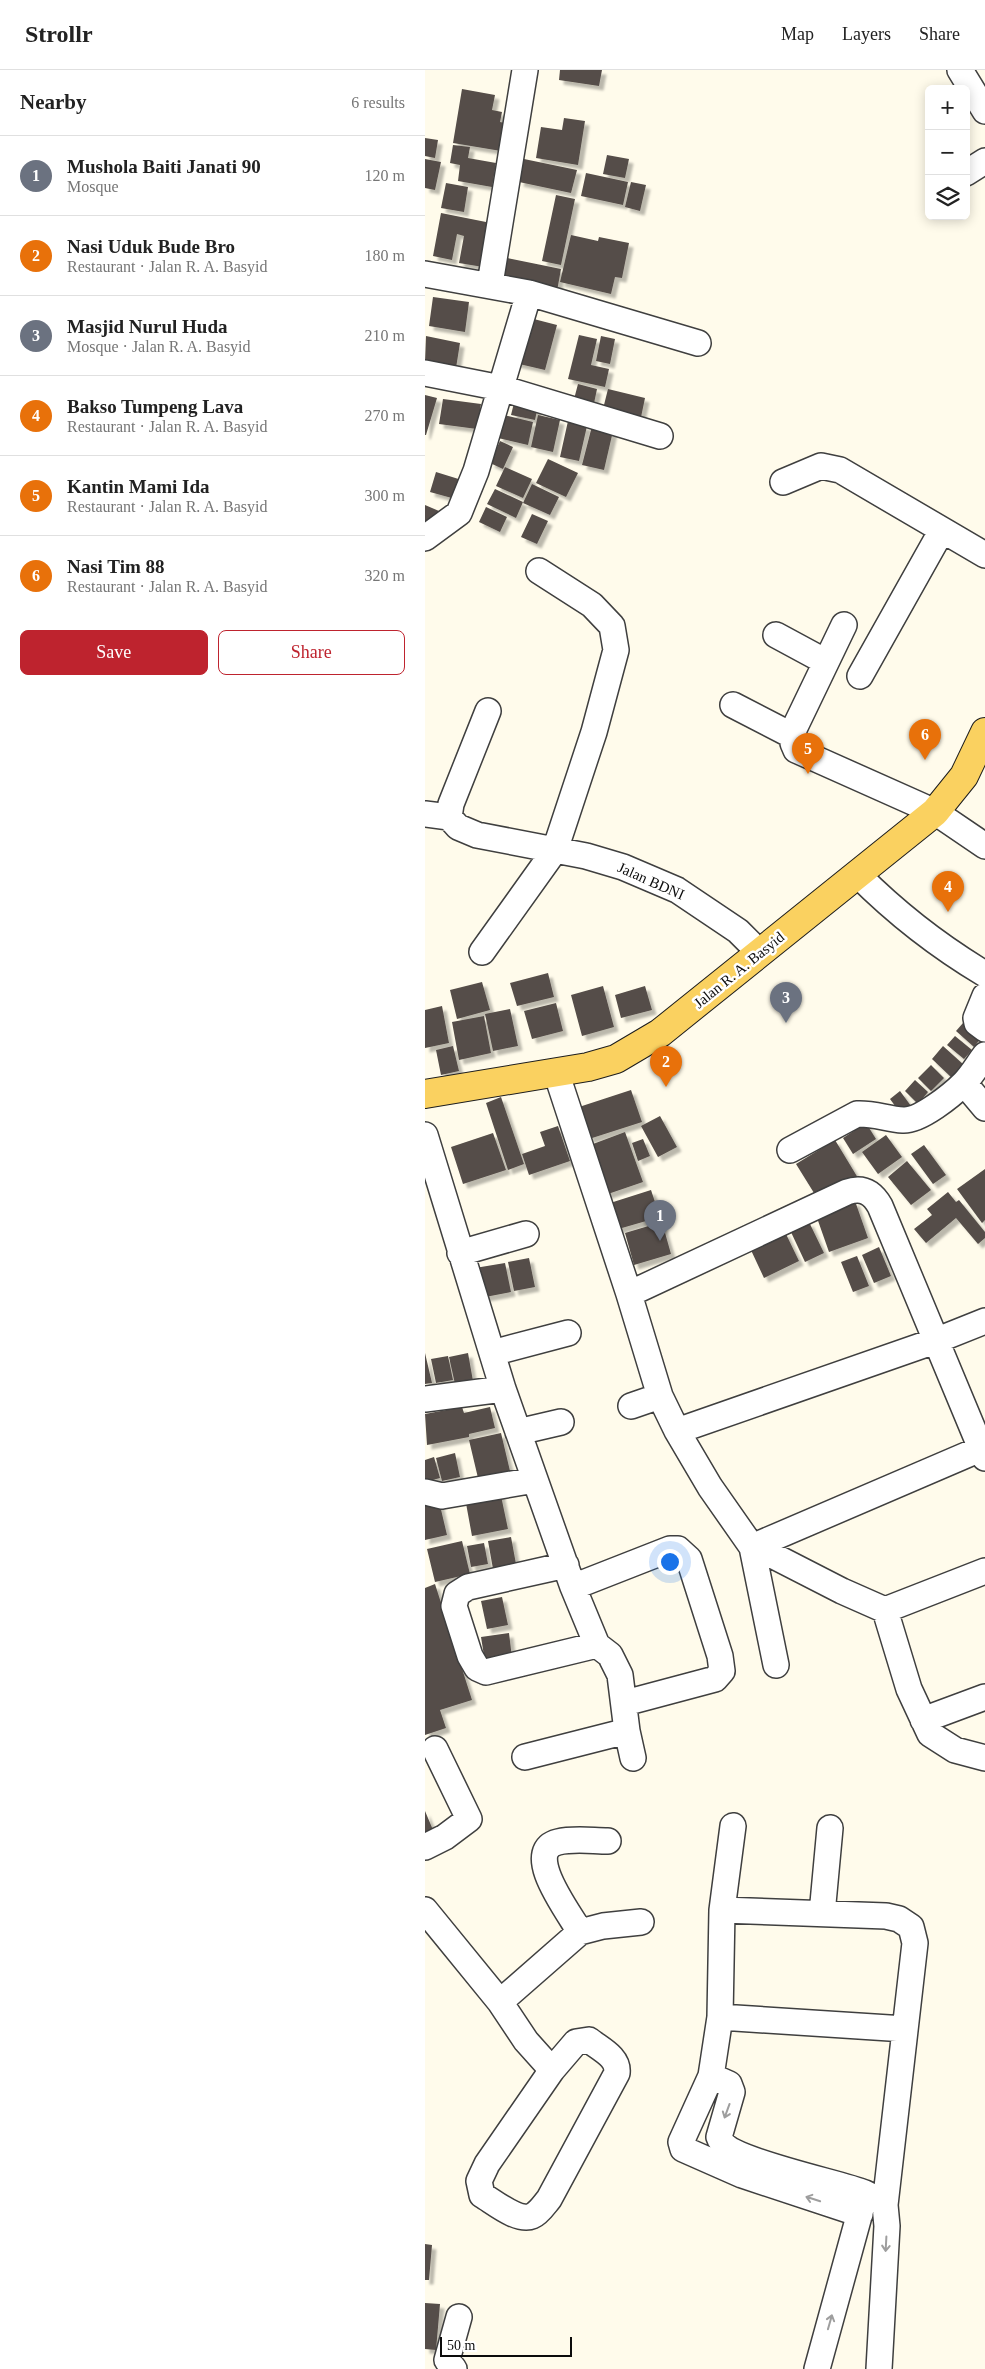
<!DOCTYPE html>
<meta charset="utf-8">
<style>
body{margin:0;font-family:"Times New Roman",serif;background:#f2f2f2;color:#222}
.controls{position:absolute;right:15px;top:15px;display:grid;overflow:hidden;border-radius:8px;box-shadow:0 2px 12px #0003}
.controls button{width:45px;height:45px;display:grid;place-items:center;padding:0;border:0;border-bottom:1px solid #e0e0e0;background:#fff;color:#222;font:25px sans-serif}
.scale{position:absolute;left:15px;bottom:12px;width:132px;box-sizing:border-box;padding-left:5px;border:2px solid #0c0c0c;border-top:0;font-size:14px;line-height:18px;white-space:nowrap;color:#0c0c0c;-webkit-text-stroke:4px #fff;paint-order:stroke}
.you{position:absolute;left:244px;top:1491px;width:18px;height:18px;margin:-12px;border:4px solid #fff;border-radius:50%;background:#1a73e8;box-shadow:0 0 0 8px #1a73e833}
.badge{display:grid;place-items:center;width:32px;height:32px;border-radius:50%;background:#be232e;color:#fff;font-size:16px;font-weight:700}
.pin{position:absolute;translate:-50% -41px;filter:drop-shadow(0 1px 2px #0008)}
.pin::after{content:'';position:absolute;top:26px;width:18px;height:15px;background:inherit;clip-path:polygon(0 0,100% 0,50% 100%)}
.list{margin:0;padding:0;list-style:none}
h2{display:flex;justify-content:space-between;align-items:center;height:65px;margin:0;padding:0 20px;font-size:21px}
h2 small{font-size:16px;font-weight:400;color:#767676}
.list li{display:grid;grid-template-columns:32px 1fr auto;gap:15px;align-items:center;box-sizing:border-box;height:80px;padding:0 20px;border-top:1px solid #e0e0e0}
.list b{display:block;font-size:19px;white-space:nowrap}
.list p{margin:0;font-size:16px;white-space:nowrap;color:#767676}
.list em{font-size:16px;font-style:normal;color:#767676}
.actions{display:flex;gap:10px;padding:15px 20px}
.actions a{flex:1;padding:11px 0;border:1px solid #be232e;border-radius:8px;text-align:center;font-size:18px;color:#be232e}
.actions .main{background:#be232e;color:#fff}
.icon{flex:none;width:28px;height:28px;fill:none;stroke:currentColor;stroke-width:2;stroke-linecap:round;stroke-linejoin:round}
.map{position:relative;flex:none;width:560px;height:2299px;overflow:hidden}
header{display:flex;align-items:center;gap:30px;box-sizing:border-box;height:70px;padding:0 25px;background:#fff;border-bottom:1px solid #e0e0e0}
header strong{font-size:24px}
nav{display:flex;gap:28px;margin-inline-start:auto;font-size:18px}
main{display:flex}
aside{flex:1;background:#fff}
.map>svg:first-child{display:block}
</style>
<header>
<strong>Strollr</strong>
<nav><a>Map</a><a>Layers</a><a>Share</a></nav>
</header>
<main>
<aside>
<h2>Nearby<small>6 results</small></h2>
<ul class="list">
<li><span class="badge" style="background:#6b7280">1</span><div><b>Mushola Baiti Janati 90</b><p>Mosque</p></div><em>120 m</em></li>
<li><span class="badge" style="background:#e8710a">2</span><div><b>Nasi Uduk Bude Bro</b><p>Restaurant · Jalan R. A. Basyid</p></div><em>180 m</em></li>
<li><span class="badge" style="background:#6b7280">3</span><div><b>Masjid Nurul Huda</b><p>Mosque · Jalan R. A. Basyid</p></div><em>210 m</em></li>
<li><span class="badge" style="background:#e8710a">4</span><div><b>Bakso Tumpeng Lava</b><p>Restaurant · Jalan R. A. Basyid</p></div><em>270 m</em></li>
<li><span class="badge" style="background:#e8710a">5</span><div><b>Kantin Mami Ida</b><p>Restaurant · Jalan R. A. Basyid</p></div><em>300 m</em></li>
<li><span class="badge" style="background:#e8710a">6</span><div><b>Nasi Tim 88</b><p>Restaurant · Jalan R. A. Basyid</p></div><em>320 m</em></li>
</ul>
<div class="actions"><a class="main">Save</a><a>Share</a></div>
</aside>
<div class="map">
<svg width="560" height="2299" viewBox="0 0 560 2299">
<defs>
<filter id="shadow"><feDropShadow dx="4.5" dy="4.5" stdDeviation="1" flood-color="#0004"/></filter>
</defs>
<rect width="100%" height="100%" fill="#fffbeb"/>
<!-- building -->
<path fill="#554d48" filter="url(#shadow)" d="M 135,0 L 177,0 L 174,16 L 134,10 Z
M 37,19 L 70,25 L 67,40 L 77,42 L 75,52 L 80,53 L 76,81 L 28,73 Z
M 139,48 L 160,51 L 153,95 L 111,88 L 116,57 L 137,60 Z
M 0,68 L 13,70 L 10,88 L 0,86 Z
M 28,75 L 45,77 L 43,88 L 71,93 L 67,117 L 33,111 L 35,95 L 25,93 Z
M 182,85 L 204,89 L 200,108 L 178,104 Z
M 0,89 L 16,92 L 10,120 L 0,118 Z
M 99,89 L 152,100 L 146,123 L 94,112 Z
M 161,103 L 203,112 L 198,135 L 156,126 Z
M 206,112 L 221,115 L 215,141 L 200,137 Z
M 21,113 L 43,117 L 39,142 L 16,138 Z
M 131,125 L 150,129 L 136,195 L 117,191 Z
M 16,143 L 66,153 L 58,197 L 34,193 L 39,166 L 32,164 L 27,190 L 8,186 Z
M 146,165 L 173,171 L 174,167 L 204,173 L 197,208 L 190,207 L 186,224 L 135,212 Z
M 82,188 L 136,199 L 132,221 L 77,209 Z
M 8,227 L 44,232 L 40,262 L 4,256 Z
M 101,247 L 132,255 L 120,300 L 90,293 Z
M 154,265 L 172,269 L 166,295 L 184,299 L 180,317 L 143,309 Z
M 1,266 L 35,273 L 31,298 L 0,292 Z
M 176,266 L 190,269 L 185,294 L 171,291 Z
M 153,314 L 172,319 L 168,338 L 148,333 Z
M 183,319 L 220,328 L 215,352 L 177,343 Z
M 0,325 L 12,328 L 1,365 L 0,365 Z
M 91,325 L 114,331 L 110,350 L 86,345 Z
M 18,329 L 56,334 L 52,359 L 14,354 Z
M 79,345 L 108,352 L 103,375 L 73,368 Z
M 113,345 L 135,350 L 128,382 L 106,377 Z
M 143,351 L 162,356 L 154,391 L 135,387 Z
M 167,356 L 188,361 L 179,400 L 157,395 Z
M 75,371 L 88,377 L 78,399 L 65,393 Z
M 123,389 L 153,403 L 141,427 L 111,413 Z
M 80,397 L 107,409 L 98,428 L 71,416 Z
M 11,402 L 40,411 L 34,430 L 5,422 Z
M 107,414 L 134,427 L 125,445 L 98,433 Z
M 70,419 L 98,432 L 91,448 L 62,434 Z
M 0,435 L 14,441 L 6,460 L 0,457 Z
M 61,437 L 82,447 L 75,462 L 54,452 Z
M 107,444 L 123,451 L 112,474 L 96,467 Z
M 123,903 L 129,927 L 92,936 L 85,913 Z
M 57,912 L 65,940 L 32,949 L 25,920 Z
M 178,916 L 189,957 L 157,966 L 146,925 Z
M 220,916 L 227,940 L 196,948 L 190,925 Z
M 131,933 L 138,961 L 107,969 L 99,941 Z
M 17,936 L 24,973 L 0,978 L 0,940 Z
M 85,939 L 93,976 L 68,981 L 60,944 Z
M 59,946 L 66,983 L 34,990 L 27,952 Z
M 538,953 L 556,968 L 549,977 L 531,961 Z
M 530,966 L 547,980 L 539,989 L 522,975 Z
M 28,976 L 34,1001 L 16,1005 L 11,980 Z
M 518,976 L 539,995 L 527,1008 L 507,989 Z
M 506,995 L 519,1008 L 506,1021 L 493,1008 Z
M 490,1010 L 503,1022 L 493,1034 L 480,1021 Z
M 206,1020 L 217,1052 L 164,1069 L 154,1037 Z
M 475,1021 L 486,1036 L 476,1044 L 465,1029 Z
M 76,1027 L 99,1094 L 83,1100 L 61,1033 Z
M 235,1046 L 252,1077 L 233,1087 L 216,1056 Z
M 441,1053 L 451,1069 L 428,1084 L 418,1068 Z
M 133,1056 L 145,1091 L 104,1105 L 97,1084 L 120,1076 L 115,1062 Z
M 200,1062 L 218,1112 L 180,1125 L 160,1077 Z
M 68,1063 L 81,1100 L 38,1114 L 26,1077 Z
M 461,1065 L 477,1087 L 453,1104 L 437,1082 Z
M 218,1069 L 225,1086 L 213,1091 L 207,1073 Z
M 410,1070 L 433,1108 L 394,1131 L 371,1094 Z
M 499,1075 L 521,1105 L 508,1114 L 486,1084 Z
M 482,1091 L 506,1120 L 486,1135 L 463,1107 Z
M 560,1099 L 560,1150 L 557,1153 L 532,1119 Z
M 226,1120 L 235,1147 L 190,1160 L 182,1134 Z
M 523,1122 L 531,1132 L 534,1130 L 560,1162 L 560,1168 L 553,1174 L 531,1148 L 501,1173 L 489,1159 L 507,1145 L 502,1139 Z
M 430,1131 L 443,1168 L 404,1182 L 391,1145 Z
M 237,1152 L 246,1184 L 209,1195 L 200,1163 Z
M 384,1152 L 399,1183 L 380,1192 L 365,1160 Z
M 360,1162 L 374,1191 L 339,1208 L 325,1178 Z
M 454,1177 L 466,1206 L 449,1213 L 437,1185 Z
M 432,1186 L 444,1216 L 428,1222 L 416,1192 Z
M 104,1188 L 110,1217 L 89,1221 L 83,1192 Z
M 80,1193 L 86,1222 L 55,1228 L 50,1198 Z
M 0,1283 L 7,1313 L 0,1314 Z
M 43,1283 L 48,1311 L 30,1314 L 24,1287 Z
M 23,1286 L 28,1310 L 11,1313 L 6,1289 Z
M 37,1337 L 39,1343 L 65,1337 L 70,1358 L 44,1364 L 44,1367 L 2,1375 L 0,1344 Z
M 76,1363 L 85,1401 L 53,1408 L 44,1370 Z
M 30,1383 L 35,1407 L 17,1411 L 11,1388 Z
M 9,1387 L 15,1408 L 0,1412 L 0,1390 Z
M 75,1421 L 83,1459 L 47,1466 L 40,1428 Z
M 14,1431 L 22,1465 L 0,1470 L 0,1434 Z
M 86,1467 L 91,1494 L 68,1499 L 63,1471 Z
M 37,1471 L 45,1504 L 10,1512 L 2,1479 Z
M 59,1473 L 63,1494 L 46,1497 L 42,1476 Z
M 10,1514 L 47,1630 L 15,1640 L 21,1658 L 0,1665 L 0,1518 Z
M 77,1527 L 83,1555 L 62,1559 L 56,1531 Z
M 84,1563 L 87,1588 L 60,1592 L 56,1567 Z
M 0,1741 L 8,1760 L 0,1763 Z
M 0,2174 L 7,2175 L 4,2210 L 0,2210 Z
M 0,2233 L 15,2234 L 11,2280 L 0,2279 Z"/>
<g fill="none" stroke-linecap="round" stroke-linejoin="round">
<!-- minor casing -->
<g stroke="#3f3f3f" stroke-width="28">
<path id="minor" d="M 535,0 L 560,41
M 541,103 L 560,91
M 0,204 L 104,223 L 273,273
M 65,214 L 100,0
M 0,303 L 76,318 L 235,366
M 358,412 L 396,396 L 415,400 L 560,485
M 0,468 L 34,443 L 51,401 L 104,223
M 419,555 L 369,659 L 368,673 L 371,680 L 510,742 L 560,776
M 351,565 L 401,592
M 435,606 L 517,460
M 308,635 L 368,666
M 63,641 L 26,734 L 24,747 L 33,757 L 52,765 L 161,786 L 198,797 L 252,820 L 313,861 L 335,883
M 0,744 L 24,747
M 433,805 C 472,844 513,876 560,904
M 57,882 L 130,780 L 169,662 L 191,580 L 187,556 L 167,535 L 114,501
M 560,926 L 551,948 L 552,953 L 560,959
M 131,1002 L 204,1224 L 235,1326 L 252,1361 L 285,1417 L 327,1477 L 351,1595
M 539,1013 L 560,1038
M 0,1065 L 78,1319 L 148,1517 L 172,1575 L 185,1585 L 195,1605 L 202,1661 L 208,1688
M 365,1080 L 432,1044 C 448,1043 462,1049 478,1050 C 495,1051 527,1025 539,1013 C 547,1005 553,994 560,985
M 35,1183 L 101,1164
M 204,1224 L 422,1122 C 437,1117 447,1122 455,1136 L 560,1388
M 67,1283 L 143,1263
M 0,1329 L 78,1319
M 206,1336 L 235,1326
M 252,1361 L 510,1271 L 560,1251
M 93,1362 L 136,1352
M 0,1422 L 17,1426 L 110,1410
M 335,1474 L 341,1482 L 417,1521 L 460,1540 L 484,1619 L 505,1664 L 530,1680 L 560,1688
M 327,1477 L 560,1377
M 141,1495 L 43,1517 L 32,1524 L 29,1536 L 45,1586 L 52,1598 L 61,1602 L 172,1575
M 148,1517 L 245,1479 L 253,1479 L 264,1489 L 295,1586 L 297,1601 L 290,1609 L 200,1633
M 460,1540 L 560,1501
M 498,1650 L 560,1627
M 100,1687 L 202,1661
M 308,1756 L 297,1840 L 295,1947 L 288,1993 L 286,2006 L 256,2072 L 258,2079 L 317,2105 L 435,2144
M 0,1777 L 20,1767 L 44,1749 L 10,1679
M 0,1840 L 75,1932 L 101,1971 L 127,2000 L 62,2094 L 54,2111 L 57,2125 C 69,2132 93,2152 107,2146 C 114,2143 119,2135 124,2129 L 192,2003 C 194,1987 175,1979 164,1970 L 151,1972 L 127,2000
M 297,1840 L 461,1846 L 474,1849 L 486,1857 L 490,1873 L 460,2135
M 397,1844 L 405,1758
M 155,1862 C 145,1844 96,1781 133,1772 C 149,1768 168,1771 183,1771
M 75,1932 L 155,1862 L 178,1856 L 216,1852
M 295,1947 L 480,1959
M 286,2006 L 304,2014 L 307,2022 L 294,2067 C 300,2091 414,2112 440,2123 C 447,2126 453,2131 460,2135 L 462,2156 L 454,2299
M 29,2299 L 22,2290 L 34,2247
M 392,2299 L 439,2128"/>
</g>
<!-- major casing -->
<g stroke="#1d1d1d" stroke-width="30">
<path id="major" d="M 0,1024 L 163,997 L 191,989 L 235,963 L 510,742 L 539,706 L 560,662"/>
</g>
<!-- minor -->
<use href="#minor" stroke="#fff" stroke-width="25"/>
<!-- major -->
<use href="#major" stroke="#fad160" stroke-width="28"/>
</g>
<!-- one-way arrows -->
<defs><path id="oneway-shaft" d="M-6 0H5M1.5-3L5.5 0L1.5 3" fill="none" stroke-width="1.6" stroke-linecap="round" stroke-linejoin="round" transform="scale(1.25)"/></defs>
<g stroke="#9e9e9e">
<use href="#oneway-shaft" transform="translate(302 2041) rotate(110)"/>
<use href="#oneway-shaft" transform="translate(388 2129) rotate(-162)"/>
<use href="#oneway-shaft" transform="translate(461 2174) rotate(93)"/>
<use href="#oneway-shaft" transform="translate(405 2252) rotate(-74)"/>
</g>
<g text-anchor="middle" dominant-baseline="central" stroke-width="5" stroke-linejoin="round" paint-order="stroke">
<!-- street labels -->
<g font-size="15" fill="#0c0c0c" stroke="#fff">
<text transform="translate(226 811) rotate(24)">Jalan BDNI</text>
<text transform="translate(314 900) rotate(-39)">Jalan R. A. Basyid</text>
</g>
</g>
</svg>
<div class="controls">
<button>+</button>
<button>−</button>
<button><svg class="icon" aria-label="layers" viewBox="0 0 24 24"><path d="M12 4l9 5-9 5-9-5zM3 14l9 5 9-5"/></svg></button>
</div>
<div class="scale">50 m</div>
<div class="you"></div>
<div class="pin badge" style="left:235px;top:1171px;background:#6b7280">1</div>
<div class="pin badge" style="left:241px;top:1017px;background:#e8710a">2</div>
<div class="pin badge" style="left:361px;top:953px;background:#6b7280">3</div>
<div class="pin badge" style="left:523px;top:842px;background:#e8710a">4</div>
<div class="pin badge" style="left:383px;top:704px;background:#e8710a">5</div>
<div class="pin badge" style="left:500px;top:690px;background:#e8710a">6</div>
</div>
</main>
